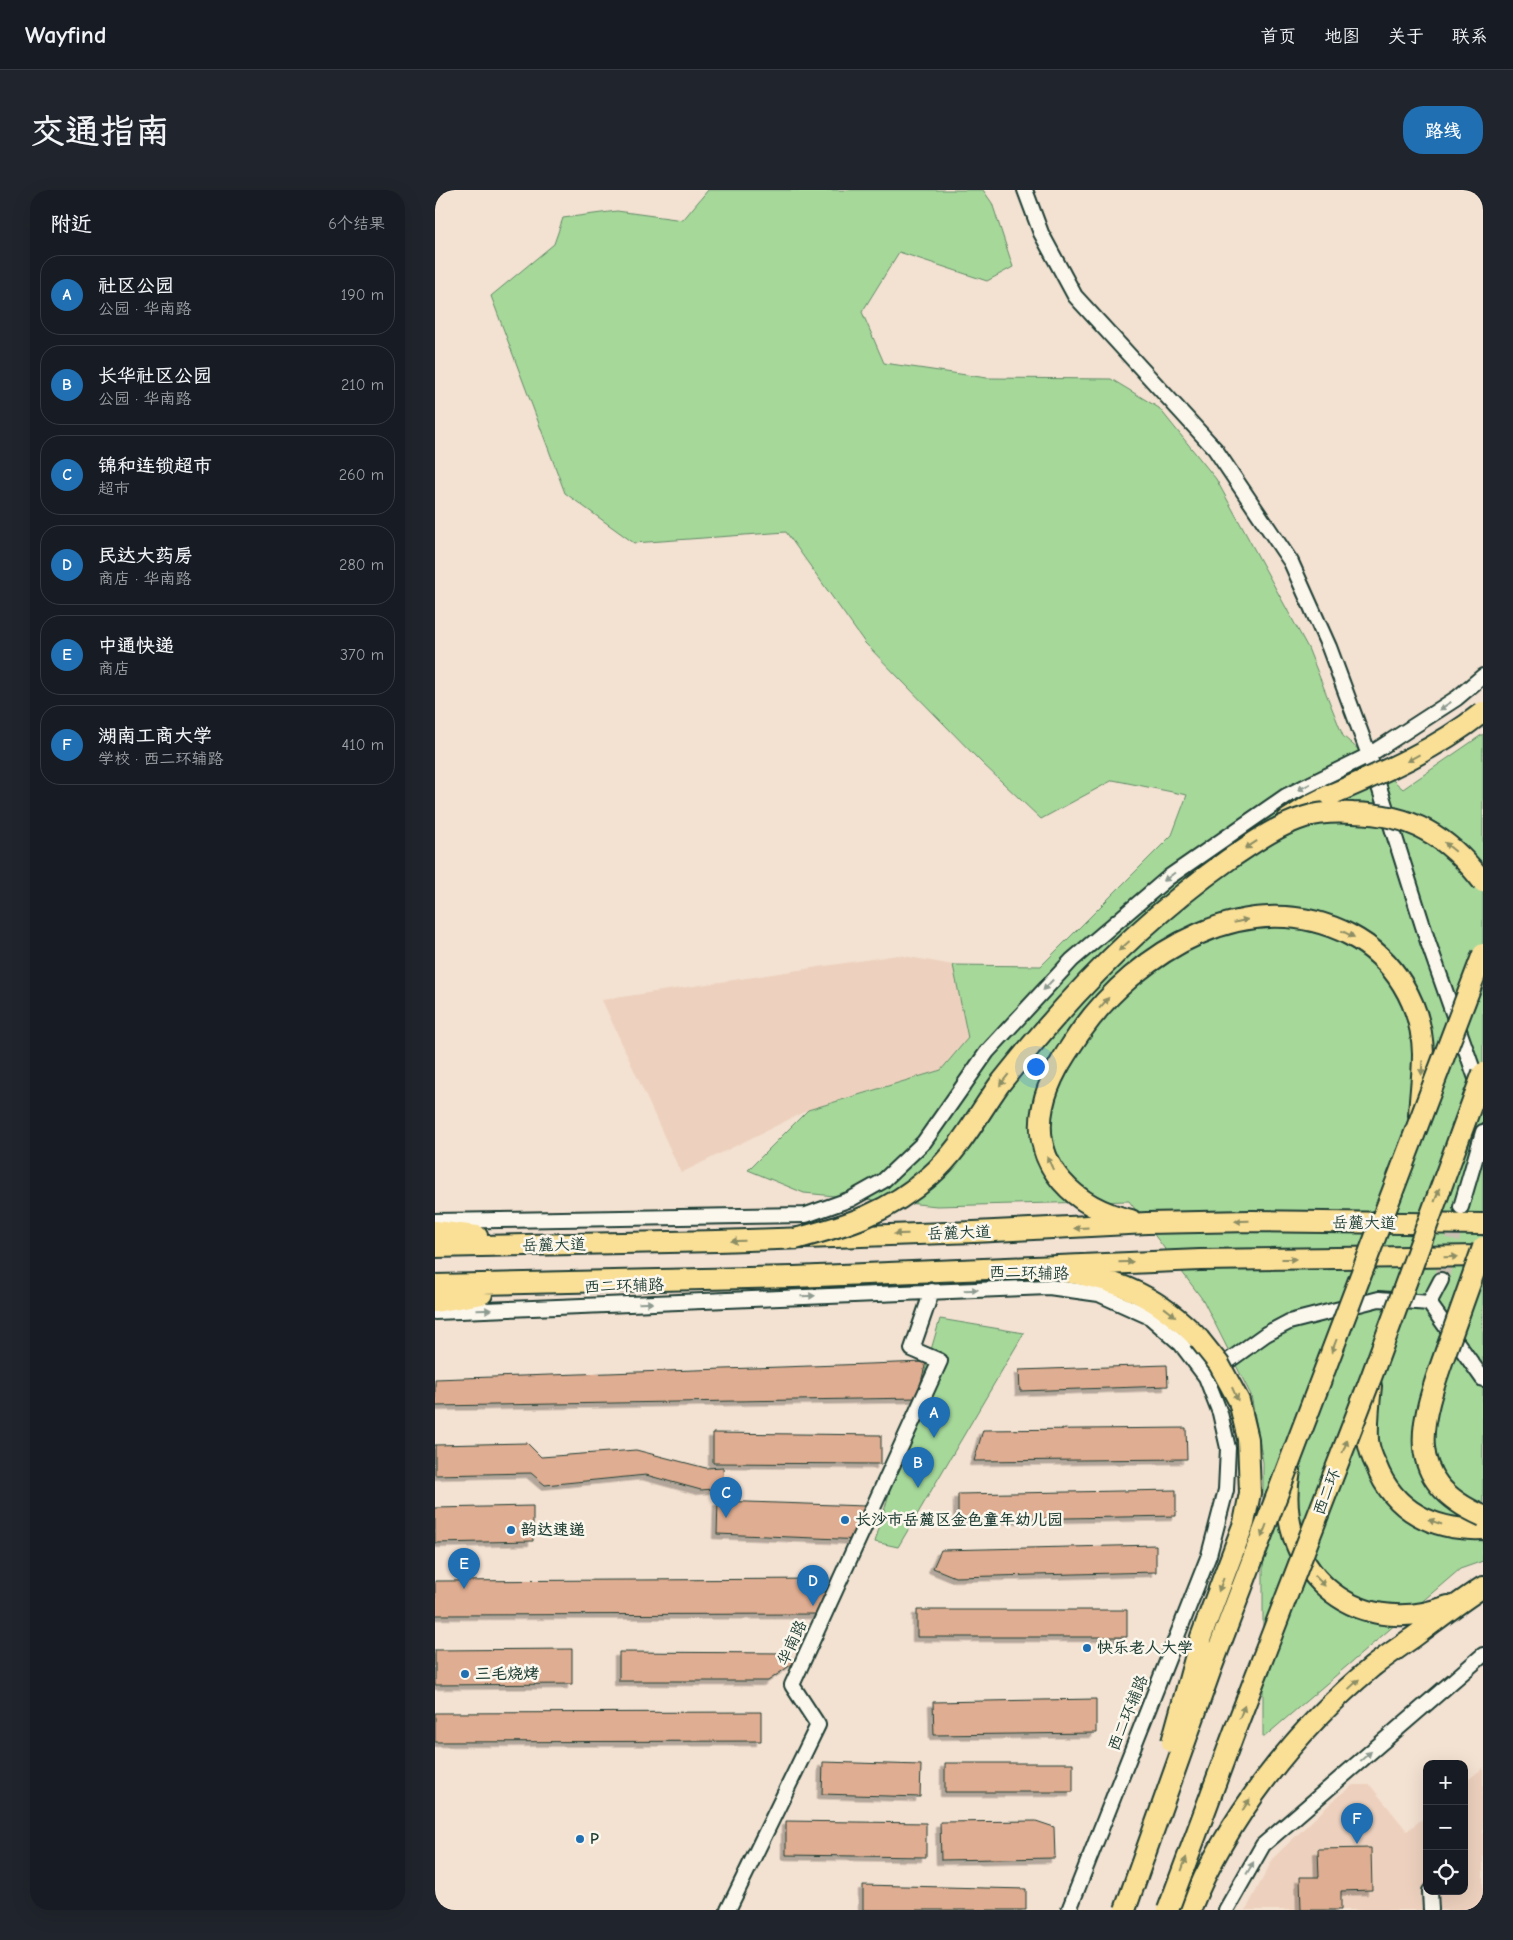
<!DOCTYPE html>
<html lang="zh">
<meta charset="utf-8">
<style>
body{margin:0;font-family:"Comic Neue","LXGW WenKai TC",sans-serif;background:#20242c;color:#f1f3f6}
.controls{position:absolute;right:15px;bottom:15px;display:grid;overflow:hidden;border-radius:10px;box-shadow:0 5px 20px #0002}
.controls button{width:45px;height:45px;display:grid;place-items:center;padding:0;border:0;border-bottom:1px solid #363941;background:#171b24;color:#f1f3f6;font:25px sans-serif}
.you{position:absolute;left:600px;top:876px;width:18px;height:18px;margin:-12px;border:4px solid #fff;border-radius:50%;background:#1a73e8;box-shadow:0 0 0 8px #1a73e833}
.badge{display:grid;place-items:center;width:32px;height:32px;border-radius:50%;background:#1f6fb2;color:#fff;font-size:16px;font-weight:700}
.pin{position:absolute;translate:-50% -41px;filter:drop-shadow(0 1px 2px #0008)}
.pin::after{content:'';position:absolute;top:26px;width:18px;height:15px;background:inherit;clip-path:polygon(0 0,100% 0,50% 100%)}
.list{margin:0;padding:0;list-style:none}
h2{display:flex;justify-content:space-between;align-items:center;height:65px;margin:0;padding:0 20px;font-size:21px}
h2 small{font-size:16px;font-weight:400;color:#9ea1a6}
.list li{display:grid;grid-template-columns:32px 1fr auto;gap:15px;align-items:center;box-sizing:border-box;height:80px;margin:0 10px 10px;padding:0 10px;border:1px solid #363941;border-radius:20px}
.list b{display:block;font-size:19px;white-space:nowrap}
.list p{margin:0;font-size:16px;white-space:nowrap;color:#9ea1a6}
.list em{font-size:16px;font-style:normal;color:#9ea1a6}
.icon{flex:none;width:28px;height:28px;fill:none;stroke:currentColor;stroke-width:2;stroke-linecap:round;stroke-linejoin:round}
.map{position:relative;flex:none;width:1048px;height:1720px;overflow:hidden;border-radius:20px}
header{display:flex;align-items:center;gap:30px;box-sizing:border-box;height:70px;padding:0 25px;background:#171b24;border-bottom:1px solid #363941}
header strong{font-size:24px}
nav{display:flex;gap:28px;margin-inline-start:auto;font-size:18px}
.intro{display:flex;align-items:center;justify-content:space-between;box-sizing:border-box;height:120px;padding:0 30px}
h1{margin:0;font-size:35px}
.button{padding:12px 22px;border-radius:20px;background:#1f6fb2;color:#fff;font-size:18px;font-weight:700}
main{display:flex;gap:30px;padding:0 30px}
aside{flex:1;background:#171b24;border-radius:20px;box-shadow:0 5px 20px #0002}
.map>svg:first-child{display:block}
</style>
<header>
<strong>Wayfind</strong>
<nav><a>首页</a><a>地图</a><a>关于</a><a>联系</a></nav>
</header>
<div class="intro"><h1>交通指南</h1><a class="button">路线</a></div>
<main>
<aside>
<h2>附近<small>6个结果</small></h2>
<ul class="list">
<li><span class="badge">A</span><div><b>社区公园</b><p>公园 · 华南路</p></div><em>190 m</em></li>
<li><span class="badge">B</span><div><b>长华社区公园</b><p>公园 · 华南路</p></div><em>210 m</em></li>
<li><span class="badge">C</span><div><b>锦和连锁超市</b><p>超市</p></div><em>260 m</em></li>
<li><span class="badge">D</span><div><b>民达大药房</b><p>商店 · 华南路</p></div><em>280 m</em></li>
<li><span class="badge">E</span><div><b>中通快递</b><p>商店</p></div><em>370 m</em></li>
<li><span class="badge">F</span><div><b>湖南工商大学</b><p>学校 · 西二环辅路</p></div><em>410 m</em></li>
</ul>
</aside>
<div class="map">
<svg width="1048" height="1720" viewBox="0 0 1048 1720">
<defs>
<filter id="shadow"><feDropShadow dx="-4.5" dy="4.5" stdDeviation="0" flood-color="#0004"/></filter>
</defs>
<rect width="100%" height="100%" fill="#f3e1d1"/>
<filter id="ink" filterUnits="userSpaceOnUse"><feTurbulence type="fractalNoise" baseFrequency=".02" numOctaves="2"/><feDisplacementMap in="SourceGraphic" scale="10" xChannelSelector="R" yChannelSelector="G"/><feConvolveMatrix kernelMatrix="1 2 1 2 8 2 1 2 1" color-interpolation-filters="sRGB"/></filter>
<g filter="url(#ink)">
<!-- built -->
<path fill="#edd1be" d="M 463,765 L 518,775 L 533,848 L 506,880 L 373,920 L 246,983 L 167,810 Z
M 1048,1578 L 1048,1720 L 811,1720 L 839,1667 L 902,1607 L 918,1595 L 935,1595 L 972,1641 L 992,1625 L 992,1701 L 1029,1701 L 1029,1593 Z"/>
<!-- green -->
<path fill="#a6d89a" stroke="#628a67" d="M 273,0 L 548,0 L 557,13 L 578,77 L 552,91 L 464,62 L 427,122 L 449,173 L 552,188 L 676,189 L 724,218 L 781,289 L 873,458 L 908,546 L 968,599 L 1048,544 L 1048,1371 L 1025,1379 L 828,1548 L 828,1272 L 816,1205 L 768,1110 L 694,1011 L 502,1016 L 369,1003 L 313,980 L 373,920 L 506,880 L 533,848 L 518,775 L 606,776 L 737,645 L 752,605 L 678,590 L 606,629 L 546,572 L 430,453 L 351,342 L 199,353 L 130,303 L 56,106 L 119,54 L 128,28 L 182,21 L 248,30 Z
M 505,1129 L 589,1143 L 463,1357 L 440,1352 Z"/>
<!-- building -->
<path fill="#dfad91" stroke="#1f3d34" filter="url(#shadow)" d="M 491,1172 L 482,1208 L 0,1216 L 0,1189 Z
M 732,1175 L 733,1196 L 585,1201 L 584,1180 Z
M 751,1238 L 752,1269 L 539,1271 L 548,1240 Z
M 278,1243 L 446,1245 L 446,1274 L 278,1273 Z
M 92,1253 L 106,1267 L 201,1260 L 271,1278 L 288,1277 L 289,1298 L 266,1300 L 211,1285 L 110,1295 L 96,1283 L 0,1285 L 0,1255 Z
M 741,1300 L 741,1326 L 523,1330 L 523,1304 Z
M 283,1311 L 430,1316 L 429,1350 L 282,1344 Z
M 98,1316 L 98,1351 L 0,1353 L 0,1318 Z
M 721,1355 L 721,1382 L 520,1387 L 498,1378 L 506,1360 Z
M 392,1389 L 392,1424 L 0,1425 L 0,1391 Z
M 482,1420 L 692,1420 L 692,1447 L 482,1447 Z
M 137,1459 L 137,1494 L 0,1495 L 0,1460 Z
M 184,1462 L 352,1463 L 360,1472 L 333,1491 L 184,1491 Z
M 661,1509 L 661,1543 L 499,1545 L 498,1512 Z
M 326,1522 L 326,1551 L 0,1552 L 0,1523 Z
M 388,1572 L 486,1575 L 485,1607 L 387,1604 Z
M 510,1573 L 638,1573 L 638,1602 L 510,1602 Z
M 351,1631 L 491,1633 L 491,1667 L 351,1665 Z
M 601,1631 L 619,1637 L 620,1668 L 506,1670 L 505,1632 Z
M 936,1658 L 937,1700 L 906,1701 L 906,1720 L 866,1720 L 865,1687 L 884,1687 L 883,1659 Z
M 428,1695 L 591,1699 L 591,1720 L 428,1720 Z"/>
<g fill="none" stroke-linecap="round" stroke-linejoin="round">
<!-- minor-tunnel -->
<path stroke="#c9c0b2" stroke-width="14" stroke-dasharray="14 7" stroke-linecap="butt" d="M 1006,1090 L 1024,1025"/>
<!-- minor casing -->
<g stroke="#1f3d34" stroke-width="18">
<path id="minor" d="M 590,0 L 606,43 L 640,106 L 780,259 L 856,372 L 894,457 L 934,565 L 993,752 L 1044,897
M 1026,1017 L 1048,942
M 0,1031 L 371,1025 L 416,1009 L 448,991 L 489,952 L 552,862 L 637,770 L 734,687 L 851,606 L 934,565 L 1022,508 L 1048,486
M 994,1113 L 1006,1090
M 0,1122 L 614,1097 L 664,1104 L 715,1127 L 746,1154 L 771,1187 L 785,1223 L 793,1258 L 791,1300 L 774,1365 L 634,1720
M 778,1182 L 831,1144 L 854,1132 L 944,1109 L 994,1113 L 1048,1189
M 995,1701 L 996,1720
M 293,1720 L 383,1535 L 357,1495 L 505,1171 L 477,1159 L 497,1101
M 791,1720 L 828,1655 L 1048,1465"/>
</g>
<!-- highway casing -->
<g stroke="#1f3d34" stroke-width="24">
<path id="highway" d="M 852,630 L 877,614 L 895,605
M 696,1030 C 642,1018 595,977 608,916 C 613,890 629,866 644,844 C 702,761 815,693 915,745 C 959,768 987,814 988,864 C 988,884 985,905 984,926
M 0,1041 L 42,1046
M 0,1057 L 282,1051 L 539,1042 L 712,1033 L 816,1031 L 1048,1034
M 632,1082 C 686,1090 726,1109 764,1149
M 0,1095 L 359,1087 L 765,1070 L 1048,1066
M 0,1112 L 47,1104
M 936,1196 C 934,1214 932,1232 933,1250 C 934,1259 937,1267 941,1275 C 959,1322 1000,1341 1048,1339
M 855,1280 C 837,1377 918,1452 1013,1416
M 755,1720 C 791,1629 862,1539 937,1477 C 951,1466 966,1456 980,1446 C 1003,1429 1024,1412 1048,1397"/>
</g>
<!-- minor -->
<use href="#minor" stroke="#fbf7ec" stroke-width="14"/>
<!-- highway -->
<use href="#highway" stroke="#fadf96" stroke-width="20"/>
<!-- highway-bridge casing -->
<g stroke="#1f3d34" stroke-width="24" stroke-linecap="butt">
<path id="highway-bridge" d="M 895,605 C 949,582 1002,559 1048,522
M 360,1049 C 413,1035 453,1023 495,986 C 524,961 542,926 564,895 C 576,880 588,865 600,851 C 657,783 721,721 793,670 C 818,653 841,636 870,627 C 885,622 902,622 918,623 C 976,624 1013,646 1048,692
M 1048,1057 C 1036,1091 1024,1124 1012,1158 C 987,1228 963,1289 1048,1326
M 737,1552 L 766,1447 L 809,1333 L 815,1303 L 813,1249 L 804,1211 L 784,1174 L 764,1149
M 690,1720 L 777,1476 L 1048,764
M 733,1720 L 800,1540 L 937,1185 L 1048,883"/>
</g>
<!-- highway-bridge -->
<use href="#highway-bridge" stroke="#fadf96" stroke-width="20"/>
</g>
<!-- one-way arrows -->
<defs><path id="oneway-solid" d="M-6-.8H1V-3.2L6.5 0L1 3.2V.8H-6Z" transform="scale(1.25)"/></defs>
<g fill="#8d9a90">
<use href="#oneway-solid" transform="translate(1010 516) rotate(147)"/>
<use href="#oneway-solid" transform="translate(869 597) rotate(154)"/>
<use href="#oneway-solid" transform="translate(734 687) rotate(143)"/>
<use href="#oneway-solid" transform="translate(613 795) rotate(133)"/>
<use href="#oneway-solid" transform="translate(536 1100) rotate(-2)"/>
<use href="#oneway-solid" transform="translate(373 1106) rotate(-2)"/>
<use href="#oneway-solid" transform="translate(211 1113) rotate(-2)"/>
<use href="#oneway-solid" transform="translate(49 1120) rotate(-2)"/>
<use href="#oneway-solid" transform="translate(931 1566) rotate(-41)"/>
<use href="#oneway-solid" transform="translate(815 1678) rotate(-60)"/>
</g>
<g fill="#8c8e65">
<use href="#oneway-solid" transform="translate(978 568) rotate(151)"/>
<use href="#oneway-solid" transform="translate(816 655) rotate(146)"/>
<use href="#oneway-solid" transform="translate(1015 657) rotate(-140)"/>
<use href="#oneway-solid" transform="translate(806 731) rotate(-13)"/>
<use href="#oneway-solid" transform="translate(913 744) rotate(27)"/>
<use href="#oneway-solid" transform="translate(689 756) rotate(138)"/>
<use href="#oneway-solid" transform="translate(669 813) rotate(-49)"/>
<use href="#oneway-solid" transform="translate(987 878) rotate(93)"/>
<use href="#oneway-solid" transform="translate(569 890) rotate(128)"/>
<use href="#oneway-solid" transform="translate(615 973) rotate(-115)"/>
<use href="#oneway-solid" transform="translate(1002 1005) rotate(-70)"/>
<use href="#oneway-solid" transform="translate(807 1031) rotate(179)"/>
<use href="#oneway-solid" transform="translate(646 1038) rotate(177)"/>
<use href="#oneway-solid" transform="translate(466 1044) rotate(178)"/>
<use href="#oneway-solid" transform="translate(303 1051) rotate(178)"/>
<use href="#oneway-solid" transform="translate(1016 1067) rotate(-1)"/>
<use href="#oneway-solid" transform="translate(854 1069)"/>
<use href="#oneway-solid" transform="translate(691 1072) rotate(-2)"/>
<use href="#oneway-solid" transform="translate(735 1122) rotate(38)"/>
<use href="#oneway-solid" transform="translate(899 1156) rotate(111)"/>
<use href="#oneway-solid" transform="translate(800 1204) rotate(66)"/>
<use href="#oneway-solid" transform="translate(910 1256) rotate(-69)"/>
<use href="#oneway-solid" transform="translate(1000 1332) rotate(-161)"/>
<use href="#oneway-solid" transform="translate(829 1341) rotate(111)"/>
<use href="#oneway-solid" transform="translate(885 1391) rotate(45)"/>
<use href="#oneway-solid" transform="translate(786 1395) rotate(111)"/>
<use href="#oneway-solid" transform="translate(919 1494) rotate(-43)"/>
<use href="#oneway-solid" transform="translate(807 1522) rotate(-69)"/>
<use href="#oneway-solid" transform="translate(811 1615) rotate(-57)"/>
<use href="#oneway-solid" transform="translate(749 1674) rotate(-70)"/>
</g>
</g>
<!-- markers -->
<g fill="#1f6fb2" stroke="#fbf7ec" stroke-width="2">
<circle cx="410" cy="1330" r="5"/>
<circle cx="76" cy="1340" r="5"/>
<circle cx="652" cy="1458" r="5"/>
<circle cx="30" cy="1484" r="5"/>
<circle cx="145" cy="1649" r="5"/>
</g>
<g text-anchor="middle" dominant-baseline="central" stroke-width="5" stroke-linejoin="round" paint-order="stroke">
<!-- street labels -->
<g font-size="16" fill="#1f3d34" stroke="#fbf7ec">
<text transform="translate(929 1033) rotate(1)">岳麓大道</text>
<text transform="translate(524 1043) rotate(-2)">岳麓大道</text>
<text transform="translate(119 1055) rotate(-1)">岳麓大道</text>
<text transform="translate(594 1083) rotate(1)">西二环辅路</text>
<text transform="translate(189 1096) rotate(-2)">西二环辅路</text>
<text transform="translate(892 1302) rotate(-69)">西二环</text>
<text transform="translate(357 1453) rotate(-65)">华南路</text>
<text transform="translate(693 1523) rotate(-68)">西二环辅路</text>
</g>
<!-- poi labels -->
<g font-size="16" font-weight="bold" fill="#1f3d34" stroke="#fbf7ec" text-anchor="start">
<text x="420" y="1330">长沙市岳麓区金色童年幼儿园</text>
<text x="86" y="1340">韵达速递</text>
<text x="662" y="1458">快乐老人大学</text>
<text x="40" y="1484">三毛烧烤</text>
<text x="155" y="1649">P</text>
</g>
</g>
</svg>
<div class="controls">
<button>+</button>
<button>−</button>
<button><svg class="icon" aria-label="locate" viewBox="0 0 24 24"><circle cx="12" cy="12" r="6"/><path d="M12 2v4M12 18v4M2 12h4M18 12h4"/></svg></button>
</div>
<div class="you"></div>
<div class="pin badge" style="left:499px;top:1248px">A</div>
<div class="pin badge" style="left:483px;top:1298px">B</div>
<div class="pin badge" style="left:291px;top:1328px">C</div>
<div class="pin badge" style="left:378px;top:1416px">D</div>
<div class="pin badge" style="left:29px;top:1399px">E</div>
<div class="pin badge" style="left:922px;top:1654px">F</div>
</div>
</main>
